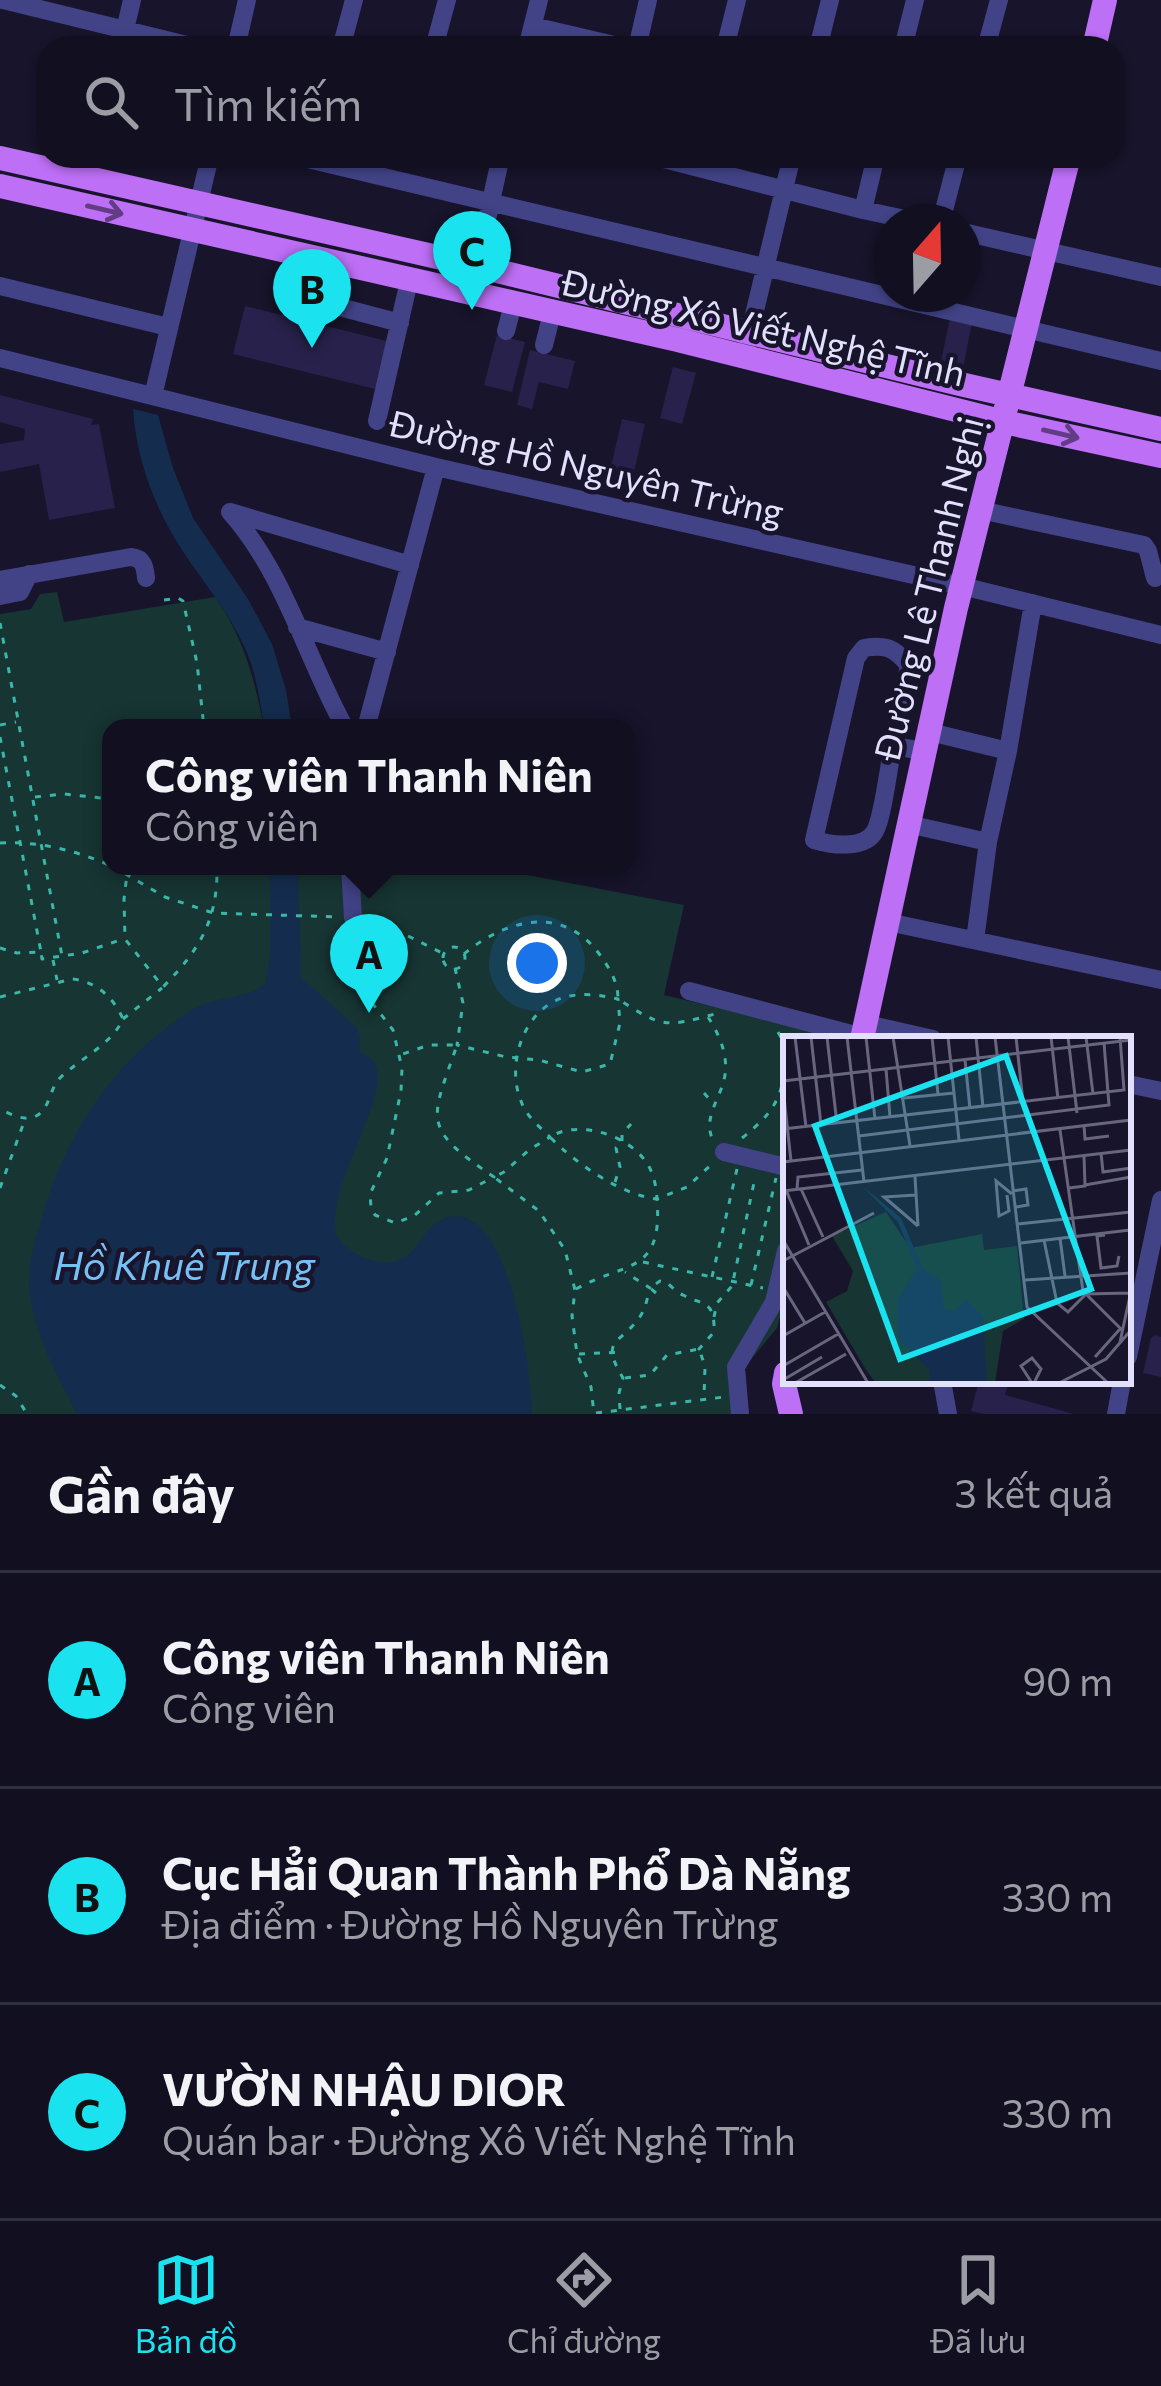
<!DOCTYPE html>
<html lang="vi">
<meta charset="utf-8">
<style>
body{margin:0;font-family:Commissioner,sans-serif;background:#1a1829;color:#f1f3f6}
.compass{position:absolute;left:873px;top:204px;width:108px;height:108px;border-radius:50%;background:#110f20;box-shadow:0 3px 9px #0004;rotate:20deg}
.you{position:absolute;left:537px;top:963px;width:42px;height:42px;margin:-30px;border:9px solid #fff;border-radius:50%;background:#1a73e8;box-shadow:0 0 0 18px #1a73e833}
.badge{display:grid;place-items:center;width:78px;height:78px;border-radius:50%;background:#1ae3ef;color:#111;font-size:39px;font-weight:700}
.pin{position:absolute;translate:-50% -99px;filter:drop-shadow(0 3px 6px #0008)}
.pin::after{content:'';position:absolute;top:63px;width:42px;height:36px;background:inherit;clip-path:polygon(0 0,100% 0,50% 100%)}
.popup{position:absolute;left:102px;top:719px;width:534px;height:156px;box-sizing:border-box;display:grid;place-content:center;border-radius:24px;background:#110f20;filter:drop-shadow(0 3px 9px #0005);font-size:39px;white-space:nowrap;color:#9c9ca5}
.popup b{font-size:45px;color:#f1f3f6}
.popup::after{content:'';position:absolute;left:50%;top:100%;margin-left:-24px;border:24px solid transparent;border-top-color:#110f20}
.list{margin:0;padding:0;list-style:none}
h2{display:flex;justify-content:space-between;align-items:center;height:156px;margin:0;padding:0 48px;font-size:51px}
h2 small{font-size:39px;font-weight:400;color:#9c9ca5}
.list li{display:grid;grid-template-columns:78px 1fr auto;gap:36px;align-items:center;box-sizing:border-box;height:216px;padding:0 48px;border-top:3px solid #302f3e}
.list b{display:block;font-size:45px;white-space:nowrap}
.list p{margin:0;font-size:39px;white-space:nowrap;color:#9c9ca5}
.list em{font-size:39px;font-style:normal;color:#9c9ca5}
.icon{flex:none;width:66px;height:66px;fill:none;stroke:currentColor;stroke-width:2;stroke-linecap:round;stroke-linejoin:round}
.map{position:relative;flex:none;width:1161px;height:1414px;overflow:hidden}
.search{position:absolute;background:#110f20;box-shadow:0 3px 9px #0004;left:36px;right:36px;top:36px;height:132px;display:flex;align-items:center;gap:30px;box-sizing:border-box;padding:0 42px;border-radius:36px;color:#9c9ca5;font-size:45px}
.sheet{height:804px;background:#110f20}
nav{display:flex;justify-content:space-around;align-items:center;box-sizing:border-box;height:168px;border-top:3px solid #302f3e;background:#110f20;font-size:33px;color:#9c9ca5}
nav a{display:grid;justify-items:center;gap:6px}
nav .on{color:#1ae3ef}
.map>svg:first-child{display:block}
</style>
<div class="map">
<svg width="1161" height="1414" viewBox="0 0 1161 1414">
<rect width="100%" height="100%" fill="#17142b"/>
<!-- green -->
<path fill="#173533" d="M 57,592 L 64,622 L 215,597 C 244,638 255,680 264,728 L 111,728 L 111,866 L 480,866 L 684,905 L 664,995 L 850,1039 L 786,1039 L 786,1294 L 777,1328 L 736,1378 L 741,1414 L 0,1414 L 0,614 L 31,609 L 40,594 Z"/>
<!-- water -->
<path fill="#142d4f" d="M 133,409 L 158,415 L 173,468 L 193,518 L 248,599 L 272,644 L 286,690 L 292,728 L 264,728 C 260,700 256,671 244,646 C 228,611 203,582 182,550 C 155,509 136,458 133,409 Z
M 270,866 L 298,866 L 301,977 L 357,1028 L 360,1038 L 359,1051 C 363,1053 372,1058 374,1062 C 394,1097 322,1188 337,1236 C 347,1249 358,1257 375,1261 C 422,1270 415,1225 449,1217 C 510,1203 532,1374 532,1414 L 77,1414 C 57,1373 38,1344 30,1296 C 26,1273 33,1246 40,1224 C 63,1140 108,1067 181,1017 C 191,1010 202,1004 214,1001 C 231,996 250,996 265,984 L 270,957 Z"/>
<!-- building -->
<path fill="#28214b" d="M 245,306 L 391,342 L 379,390 L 233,354 Z
M 950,318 L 972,323 L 963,368 L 941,361 Z
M 497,335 L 525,342 L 512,392 L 484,385 Z
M 530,350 L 575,361 L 568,389 L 539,382 L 532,409 L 517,405 Z
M 673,367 L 696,373 L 682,424 L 660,418 Z
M 0,395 L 93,419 L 91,425 L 99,424 L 115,508 L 49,520 L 39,464 L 0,472 L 0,444 L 24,440 L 25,429 L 0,422 Z
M 622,419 L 645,424 L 632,481 L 609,475 Z
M 1155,1335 L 1161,1337 L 1161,1377 L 1143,1373 L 1151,1338 Z
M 979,1381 L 1009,1381 L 1005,1395 L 1074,1414 L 984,1414 L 971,1411 Z"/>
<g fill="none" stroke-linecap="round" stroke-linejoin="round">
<!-- path -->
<path stroke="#3ab7a9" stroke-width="3" stroke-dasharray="6 9" stroke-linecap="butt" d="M 164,600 L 178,598 L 183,601 L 197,663 L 204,728
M 0,623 L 62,956
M 0,725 L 16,722
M 0,737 L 41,952
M 35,797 L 64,794 L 111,799
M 0,843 C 38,841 74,850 109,865
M 112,866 L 165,897 L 213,913 L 339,917
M 128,866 L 124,899 L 125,939 L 163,987 C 200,949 218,920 217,866
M 366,920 L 400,932 L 444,954
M 353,932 L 358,979 L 366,995 L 393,1030 L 402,1068 L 401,1091 L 387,1158 L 370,1194 L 371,1207 L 375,1215 L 395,1223 L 414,1216 L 439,1193 L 469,1190 L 494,1177 C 420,1127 431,1121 457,1045 L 429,1045 L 400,1055
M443 958a11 11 0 1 1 22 0a11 11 0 1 1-22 0Z
M 0,948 L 17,953 L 41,952 L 42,959 L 82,953 L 123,939
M 464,954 C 506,919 563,904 600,955 C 610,969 618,982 618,999 C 661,1027 665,1028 715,1014
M 53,960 L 57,980
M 455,968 L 463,1003 L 457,1045 L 506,1057 L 539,1060 L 582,1072 L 610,1064 L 620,1023 L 618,999 C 601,995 580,992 562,998 C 523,1011 506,1065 521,1101 C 526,1116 539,1126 550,1137 L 529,1150 L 504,1172 L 494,1177 L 539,1211 L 565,1250 L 575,1290 L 572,1316 L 577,1354 L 591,1387 L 594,1414
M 0,997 L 72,979 C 96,981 114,998 123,1019 C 112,1044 81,1058 61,1077 C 49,1088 51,1108 36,1116 C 24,1122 11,1114 0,1109
M 708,1017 C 719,1034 728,1054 725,1075 C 721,1100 701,1117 714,1143
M 123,1019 L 162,988
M 778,1032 L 784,1043 L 786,1055
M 704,1093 L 712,1102
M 742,1138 C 773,1113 782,1100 786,1060
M 615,1182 L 620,1167 L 616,1148 L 622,1143 L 622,1134 L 631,1124
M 0,1188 L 24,1122
M 643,1262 L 763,1288
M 712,1277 L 737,1169
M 751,1285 L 776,1178
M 576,1289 C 626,1261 663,1275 657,1199 C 621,1195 575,1163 550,1137 C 578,1119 628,1135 646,1162 C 654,1173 656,1186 657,1199 L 687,1187 L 712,1164
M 656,1293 L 650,1288 L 660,1281 L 666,1282 C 671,1286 676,1292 683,1295 C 704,1306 715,1300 714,1332 L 699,1349 L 694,1341
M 714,1317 L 717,1303 L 732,1286 L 755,1178
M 579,1354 L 624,1352
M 625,1378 L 650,1375 L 667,1355 L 699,1349 L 705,1366 L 704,1397
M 0,1385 L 16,1396 L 27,1414
M 620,1409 L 619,1393 L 623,1378 C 599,1338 620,1345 639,1318 C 646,1309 647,1298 650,1288 L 625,1272
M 596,1413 L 724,1397"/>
<!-- minor -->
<path stroke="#424387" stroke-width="18" d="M 3,0 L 199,48
M 533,26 L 627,48
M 125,30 L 132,0
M 236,48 L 247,0
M 341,48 L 354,0
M 434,48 L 447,0
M 527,48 L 539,0
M 637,48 L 648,0
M 725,48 L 737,0
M 818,48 L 830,0
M 903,48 L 915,0
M 986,48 L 999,0
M 295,156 L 1161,361
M 652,156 L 863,210 L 919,222
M 863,210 L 876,156
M 941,222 L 958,156
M 963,232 L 1161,277
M 297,255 L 287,293 L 400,323
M 474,278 L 501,156
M 0,286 L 168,327
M 506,331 L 513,304
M 747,344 L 792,156
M 544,345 L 552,313
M 0,358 L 436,467 L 962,586 L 1161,635
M 153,396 L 210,156
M 377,421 L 409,281
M 980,510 L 1144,545 L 1148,551 L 1155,578
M 0,580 L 131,557 C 144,558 145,568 146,578
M 0,596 L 20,592 L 29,574
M 297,627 L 387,652
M 345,728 C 306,657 284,572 230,512 L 410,565
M 366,728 L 436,467
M 893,746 C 889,764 883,817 875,831 C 865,850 831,845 814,840 L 856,658 L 864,648 C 886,644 894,648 909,665 L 893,746 L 924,751
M 1008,751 L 1033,603
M 908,824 L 988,842 L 1008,751 L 930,732
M 350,866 L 353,918
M 888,922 L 1161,980
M 975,940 L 988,842
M 689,991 L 863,1037
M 867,1024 L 933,1039
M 1128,1084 L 1161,1091
M 724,1152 L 786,1167
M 1128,1357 L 1161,1200
M 942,1381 L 948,1414
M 740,1414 L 736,1367 L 774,1302 L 786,1251
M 1116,1414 L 1122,1381"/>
<!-- major -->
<path stroke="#bd6ff5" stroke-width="24" d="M 1094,48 L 1105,0
M 0,158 L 477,266 L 960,384 L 1161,429
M 0,186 L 678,340 L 1004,422 L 1161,456
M 862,1039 L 956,608 L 1069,156
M 786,1373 L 784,1384 L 791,1414"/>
</g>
<!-- one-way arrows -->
<defs><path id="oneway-shaft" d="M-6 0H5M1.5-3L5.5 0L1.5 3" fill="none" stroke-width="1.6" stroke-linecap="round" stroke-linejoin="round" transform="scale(3)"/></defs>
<g stroke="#623d86">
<use href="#oneway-shaft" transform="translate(105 210) rotate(13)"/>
<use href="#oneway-shaft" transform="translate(1061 434) rotate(13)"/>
</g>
<g text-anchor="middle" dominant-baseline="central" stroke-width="9" stroke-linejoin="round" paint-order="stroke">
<!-- street labels -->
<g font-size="36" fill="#e2e0fd" stroke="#17142b">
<text transform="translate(764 326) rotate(13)">Đường Xô Viết Nghệ Tĩnh</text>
<text transform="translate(587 466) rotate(13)">Đường Hồ Nguyên Trừng</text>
<text transform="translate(927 588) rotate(-76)">Đường Lê Thanh Nghị</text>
</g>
<!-- water labels -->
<g font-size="39" font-style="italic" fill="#76c0f5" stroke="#17142b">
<text x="184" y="1264">Hồ Khuê Trung</text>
</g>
</g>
<!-- overview -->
<g transform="translate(783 1036)">
<rect width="348" height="348" fill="#17142b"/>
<path d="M 103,176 L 127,212 L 199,198 L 201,214 L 234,210 L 241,283 L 220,295 L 212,347 L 93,347 L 83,334 L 43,266 L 64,255 L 70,235 L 49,200 Z" fill="#173533"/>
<path d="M 78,149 L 118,182 L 140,233 L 158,245 L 161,273 L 172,275 L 183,263 L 200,281 L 204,347 L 147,347 L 146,334 L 115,302 L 114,265 L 134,232 L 115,186 Z" fill="#142d4f"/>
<path fill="none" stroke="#68667f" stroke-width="3" d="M 12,1 L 23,91M 28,1 L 38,89M 44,1 L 54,88M 64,1 L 81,146M 83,1 L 92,83M 110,1 L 127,110M 149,1 L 155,58M 165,1 L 176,104M 193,1 L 200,71M 212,1 L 244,271 L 325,347M 233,1 L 240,66M 268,1 L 275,63M 285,1 L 294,77M 303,1 L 310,58M 182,24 L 187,73M 103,33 L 107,81M 0,45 L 348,4M 0,52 L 8,125M 121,62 L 171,57M 301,89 L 302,103 L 326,100M 0,93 L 341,54 L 337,1M 277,94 L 300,255 L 339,294M 76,100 L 326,69 L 321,7M 318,117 L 320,136 L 348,132M 0,126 L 348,84M 132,141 L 135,190M 302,149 L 348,141M 286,152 L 302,150 L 301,120M 14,153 L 15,141 L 79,134M 18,153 L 40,201M 3,154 L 26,209M 0,155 L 348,114M 229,155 L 243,153 L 245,169 L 233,171M 133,159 L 101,161 L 135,190M 224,159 L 226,175 L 216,180 L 213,145 L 229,158M 235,188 L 348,176M 322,199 L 314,200 L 318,232 L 334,230 L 336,220M 277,202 L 282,240M 0,204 L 85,347M 261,204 L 274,267 L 285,276 L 302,259M 238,207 L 347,194M 0,225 L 91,177M 242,244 L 348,237M 0,251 L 22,287M 302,258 L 347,257M 0,300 L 42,276M 337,306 L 348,255M 312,321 L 337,293M 0,330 L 55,298M 0,344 L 39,321M 12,347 L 63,318M 249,347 L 238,330 L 249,322 L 258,333 L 251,347M 276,347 L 323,323 L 348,294"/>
<path fill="#1ae3ef" fill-opacity="0.15" stroke="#1ae3ef" stroke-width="6" d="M 223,20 L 308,253 L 117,323 L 32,90 Z"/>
<rect width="348" height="348" fill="none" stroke="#e2e0fd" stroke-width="6"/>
</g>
</svg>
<svg class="compass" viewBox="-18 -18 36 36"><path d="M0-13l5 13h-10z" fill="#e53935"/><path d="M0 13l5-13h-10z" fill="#9c9ca5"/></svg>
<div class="you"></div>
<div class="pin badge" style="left:369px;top:1013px">A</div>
<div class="popup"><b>Công viên Thanh Niên</b>Công viên</div>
<div class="pin badge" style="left:312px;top:348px">B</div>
<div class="pin badge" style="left:472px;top:310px">C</div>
<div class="search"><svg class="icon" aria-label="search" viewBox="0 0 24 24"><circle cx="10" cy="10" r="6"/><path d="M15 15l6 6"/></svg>Tìm kiếm</div>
</div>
<section class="sheet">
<h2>Gần đây<small>3 kết quả</small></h2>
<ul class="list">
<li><span class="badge">A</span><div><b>Công viên Thanh Niên</b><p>Công viên</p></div><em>90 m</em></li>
<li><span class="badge">B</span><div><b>Cục Hẳi Quan Thành Phổ Dà Nẵng</b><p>Địa điểm · Đường Hồ Nguyên Trừng</p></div><em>330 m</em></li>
<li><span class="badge">C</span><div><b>VƯỜN NHẬU DIOR</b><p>Quán bar · Đường Xô Viết Nghệ Tĩnh</p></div><em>330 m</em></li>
</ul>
</section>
<nav>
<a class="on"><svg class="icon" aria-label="map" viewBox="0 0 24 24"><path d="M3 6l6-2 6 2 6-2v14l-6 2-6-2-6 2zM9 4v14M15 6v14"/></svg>Bản đồ</a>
<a><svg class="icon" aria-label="directions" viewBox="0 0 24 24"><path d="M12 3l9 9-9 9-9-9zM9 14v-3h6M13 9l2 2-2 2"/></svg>Chỉ đường</a>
<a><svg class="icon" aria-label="saved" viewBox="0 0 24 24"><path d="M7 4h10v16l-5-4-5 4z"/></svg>Đã lưu</a>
</nav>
